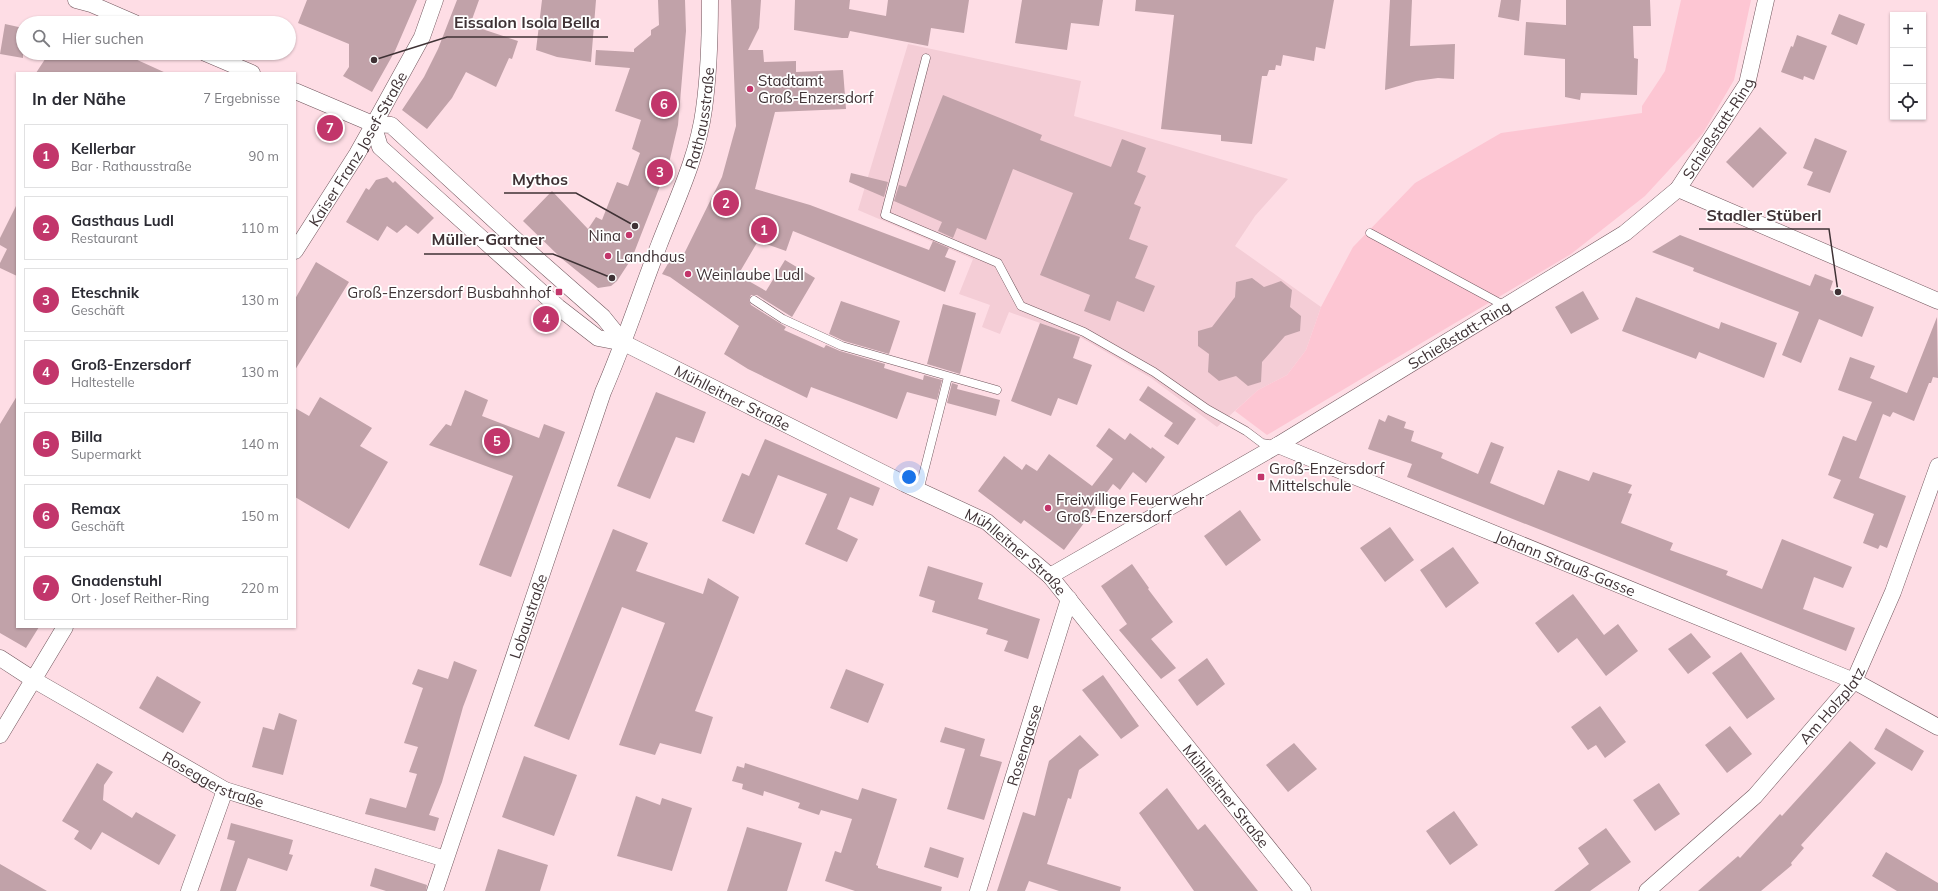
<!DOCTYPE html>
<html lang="de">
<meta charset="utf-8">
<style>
body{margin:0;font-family:Mulish,sans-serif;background:#f2f2f3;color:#2b2b33}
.controls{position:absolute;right:12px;top:12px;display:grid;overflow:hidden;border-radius:0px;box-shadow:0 1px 3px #0004}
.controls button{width:36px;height:36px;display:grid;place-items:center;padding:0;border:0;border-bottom:1px solid #e1e1e2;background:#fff;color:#2b2b33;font:20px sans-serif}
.you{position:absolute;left:909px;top:477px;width:14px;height:14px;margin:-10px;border:3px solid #fff;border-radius:50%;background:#1a73e8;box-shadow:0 0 0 6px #1a73e833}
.badge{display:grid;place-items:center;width:26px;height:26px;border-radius:50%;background:#c2366b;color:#fff;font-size:13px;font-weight:700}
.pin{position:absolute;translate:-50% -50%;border:2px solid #fff;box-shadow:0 1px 4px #0006}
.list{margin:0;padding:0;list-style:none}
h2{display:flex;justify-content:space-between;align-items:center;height:52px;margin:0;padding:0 16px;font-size:17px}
h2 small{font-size:13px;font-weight:400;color:#7c7c81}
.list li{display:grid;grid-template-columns:26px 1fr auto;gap:12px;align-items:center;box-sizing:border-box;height:64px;margin:0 8px 8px;padding:0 8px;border:1px solid #e1e1e2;border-radius:0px}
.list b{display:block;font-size:15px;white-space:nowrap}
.list p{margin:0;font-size:13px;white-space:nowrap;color:#7c7c81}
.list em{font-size:13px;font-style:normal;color:#7c7c81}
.icon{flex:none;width:22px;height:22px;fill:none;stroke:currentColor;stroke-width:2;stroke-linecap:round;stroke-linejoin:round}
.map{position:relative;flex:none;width:1938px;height:891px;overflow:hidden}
.search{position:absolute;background:#fff;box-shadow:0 1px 3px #0004;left:16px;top:16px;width:280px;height:44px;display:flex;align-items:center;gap:10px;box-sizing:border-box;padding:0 14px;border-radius:22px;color:#7c7c81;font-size:15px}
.panel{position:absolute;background:#fff;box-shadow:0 1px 3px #0004;left:16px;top:72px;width:280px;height:556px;border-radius:0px}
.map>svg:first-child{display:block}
</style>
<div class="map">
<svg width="1938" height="891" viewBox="0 0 1938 891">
<rect width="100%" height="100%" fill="#fedde5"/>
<!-- built -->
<path fill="#f4cdd6" d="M 908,44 L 1081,81 L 1074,116 L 1288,179 L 1255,216 L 1235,246 L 1321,307 L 1306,350 L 1287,375 L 1258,390 L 1217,427 L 1151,378 L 1080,337 L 1009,312 L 1000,334 L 982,327 L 990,305 L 959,294 L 973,259 L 858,210 Z"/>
<!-- green -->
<path fill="#fdc6d3" d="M 1681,0 L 1751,0 L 1734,80 L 1703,133 L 1645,196 L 1571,254 L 1267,435 L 1235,411 L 1258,390 L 1287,375 L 1306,350 L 1321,307 L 1353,247 L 1415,183 L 1501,133 L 1642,113 L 1642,106 L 1665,71 Z"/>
<!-- building -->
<path fill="#c1a2a9" d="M 307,0 L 417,0 L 395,51 L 372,92 L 343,76 L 349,67 L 349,44 L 298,23 Z
M 457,0 L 479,0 L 470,25 L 518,41 L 512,59 L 509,58 L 496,87 L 466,72 L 452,98 L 427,129 L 402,110 L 424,77 L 438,49 Z
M 542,0 L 596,0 L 591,62 L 557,57 L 536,50 Z
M 658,0 L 685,0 L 686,31 L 678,125 L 669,163 L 632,258 L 617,281 L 611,286 L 598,288 L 561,258 L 523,221 L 552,191 L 588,229 L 596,217 L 602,220 L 617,182 L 628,186 L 640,153 L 632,149 L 641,120 L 615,111 L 630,68 L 595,65 L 596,50 L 634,52 L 634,49 L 651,35 L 651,30 L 659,25 Z
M 731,0 L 761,0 L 759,28 L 748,50 L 763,50 L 764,62 L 796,61 L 796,72 L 843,70 L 846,109 L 775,112 L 755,189 L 810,205 L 929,250 L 933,241 L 949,248 L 945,257 L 956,261 L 945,292 L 793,231 L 786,251 L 758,241 L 738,275 L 766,291 L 785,260 L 815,278 L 792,317 L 757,295 L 751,295 L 749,300 L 751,305 L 786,327 L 784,330 L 824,348 L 826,345 L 840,351 L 885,364 L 884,368 L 923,380 L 924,375 L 942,380 L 937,400 L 907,392 L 897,419 L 811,387 L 807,398 L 748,369 L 724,354 L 739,326 L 670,277 L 662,274 L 673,255 L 681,260 L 722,177 L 736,126 Z
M 795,0 L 850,0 L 849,9 L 886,16 L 888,0 L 969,0 L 964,33 L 931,28 L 928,46 L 850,31 L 848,38 L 842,38 L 794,30 Z
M 1022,0 L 1103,0 L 1099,26 L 1071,23 L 1067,50 L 1015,43 Z
M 1136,0 L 1334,0 L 1325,49 L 1316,47 L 1314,61 L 1283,55 L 1281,66 L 1276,65 L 1275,70 L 1269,70 L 1267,76 L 1262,76 L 1252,144 L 1221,141 L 1221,135 L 1161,129 L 1174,15 L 1135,11 Z
M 1390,0 L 1412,0 L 1410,46 L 1455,44 L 1454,79 L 1438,78 L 1416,81 L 1385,90 Z
M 1501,0 L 1521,0 L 1519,21 L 1498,17 Z
M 1566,0 L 1650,0 L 1651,26 L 1633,26 L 1634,58 L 1638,59 L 1637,95 L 1581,93 L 1580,100 L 1565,97 L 1565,59 L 1524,55 L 1526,22 L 1566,25 Z
M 1839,14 L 1865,24 L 1857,45 L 1831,34 Z
M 5,24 L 23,28 L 23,58 L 0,54 Z
M 1797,35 L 1827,46 L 1814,80 L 1804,76 L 1803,80 L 1781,72 L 1791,46 L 1793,47 Z
M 49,53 L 122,53 L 166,73 L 36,73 Z
M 943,95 L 1042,135 L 1040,140 L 1111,167 L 1122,139 L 1146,148 L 1137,172 L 1146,176 L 1134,204 L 1141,207 L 1129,239 L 1148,246 L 1135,278 L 1155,286 L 1144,312 L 1117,301 L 1110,321 L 1084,311 L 1090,295 L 1040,275 L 1073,193 L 1013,169 L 986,240 L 957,228 L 953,238 L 938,231 L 942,222 L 894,201 L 899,185 L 906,187 Z
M 1760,127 L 1787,153 L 1753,188 L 1726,162 Z
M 1815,138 L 1847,151 L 1830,193 L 1807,185 L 1813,172 L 1803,168 Z
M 851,173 L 888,182 L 884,197 L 849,182 Z
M 387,177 L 393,183 L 395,181 L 434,218 L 418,234 L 406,225 L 397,233 L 387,226 L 378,241 L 346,222 L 366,188 L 369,190 L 376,180 Z
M 17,204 L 17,276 L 0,268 L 0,263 L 7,249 L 0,245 L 0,238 Z
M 1680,235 L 1810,286 L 1815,274 L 1833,281 L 1830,290 L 1874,307 L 1862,337 L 1819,319 L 1801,363 L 1782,355 L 1799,312 L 1693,271 L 1694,268 L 1652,252 Z
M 316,262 L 349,282 L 295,370 L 295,299 Z
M 1252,278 L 1264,287 L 1281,281 L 1292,290 L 1290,307 L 1301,316 L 1300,331 L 1285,336 L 1262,362 L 1261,382 L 1248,386 L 1236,376 L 1219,381 L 1208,372 L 1209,354 L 1198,346 L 1198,331 L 1212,327 L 1235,297 L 1236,282 Z
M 1583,291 L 1599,319 L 1571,334 L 1555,307 Z
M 1636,297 L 1719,329 L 1721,322 L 1777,343 L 1764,378 L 1699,352 L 1696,359 L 1622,331 Z
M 841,301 L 900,321 L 889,354 L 844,341 L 829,334 Z
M 943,304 L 976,313 L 960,374 L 927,364 Z
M 1937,317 L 1938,378 L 1933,377 L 1931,383 L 1929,383 L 1914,421 L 1893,412 L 1890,417 L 1883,414 L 1859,478 L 1906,496 L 1887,548 L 1880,545 L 1878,549 L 1863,543 L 1874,514 L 1833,498 L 1841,480 L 1828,475 L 1843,436 L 1856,441 L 1872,402 L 1838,390 L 1850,357 L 1875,366 L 1870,378 L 1907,393 Z
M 1040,323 L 1080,337 L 1073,358 L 1092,365 L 1077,405 L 1058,398 L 1051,416 L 1011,401 Z
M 952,383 L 958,385 L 957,389 L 1000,400 L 996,416 L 947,403 Z
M 1148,386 L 1196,419 L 1178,445 L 1164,436 L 1173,423 L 1139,400 Z
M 465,390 L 488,400 L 482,416 L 539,438 L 544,424 L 565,432 L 511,577 L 479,565 L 513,476 L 429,445 L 446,424 L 451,426 Z
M 656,392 L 706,412 L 694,443 L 676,437 L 650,499 L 617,486 Z
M 17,396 L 17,627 L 39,627 L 26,648 L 0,633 L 0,424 Z
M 320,397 L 372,428 L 360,446 L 388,462 L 349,529 L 295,497 L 295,408 L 309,416 Z
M 1388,415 L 1406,422 L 1404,428 L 1414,431 L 1411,441 L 1443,453 L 1441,458 L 1478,474 L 1491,442 L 1504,447 L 1490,483 L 1544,505 L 1558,470 L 1589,481 L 1593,472 L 1632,485 L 1628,493 L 1632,494 L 1621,523 L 1673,543 L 1670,550 L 1728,571 L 1726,575 L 1762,589 L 1782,539 L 1852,567 L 1843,588 L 1814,577 L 1803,609 L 1855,628 L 1846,651 L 1407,477 L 1412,464 L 1368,449 L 1379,419 L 1385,422 Z
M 1109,428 L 1125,440 L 1130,433 L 1151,449 L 1152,447 L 1165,457 L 1146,483 L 1133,472 L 1120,490 L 1113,484 L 1064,550 L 1024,520 L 1021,524 L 978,491 L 1004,456 L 1022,470 L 1026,464 L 1037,471 L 1049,454 L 1092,486 L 1113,459 L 1096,446 Z
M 765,439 L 880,488 L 873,506 L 850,497 L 837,529 L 858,539 L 847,562 L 805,544 L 827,494 L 778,475 L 754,534 L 722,521 L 742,473 L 749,476 Z
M 1240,510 L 1261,540 L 1226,566 L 1204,536 Z
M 1390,527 L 1414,560 L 1385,582 L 1360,548 Z
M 613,529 L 648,543 L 636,571 L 703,594 L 708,578 L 739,597 L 695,711 L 713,717 L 701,754 L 660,743 L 655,755 L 619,745 L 665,623 L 622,607 L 569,740 L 534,726 Z
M 1453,547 L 1479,583 L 1446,608 L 1420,570 Z
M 1132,564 L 1149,588 L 1148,589 L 1173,622 L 1151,639 L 1176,668 L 1161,679 L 1119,630 L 1127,624 L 1101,586 Z
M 928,566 L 983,583 L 978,599 L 1040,619 L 1028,659 L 1004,651 L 1008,641 L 986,634 L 988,629 L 932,612 L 935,601 L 919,596 Z
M 1573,594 L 1604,635 L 1618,624 L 1638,651 L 1606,676 L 1577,638 L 1558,653 L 1535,623 Z
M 1691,633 L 1711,657 L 1688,674 L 1668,649 Z
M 1741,652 L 1775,699 L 1747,719 L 1712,673 Z
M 1207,658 L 1225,684 L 1197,706 L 1178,680 Z
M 454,661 L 477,670 L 463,707 L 442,782 L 429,815 L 439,818 L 435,831 L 365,814 L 370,798 L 406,808 L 417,774 L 409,772 L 418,747 L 404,743 L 423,688 L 412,684 L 418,669 L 448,679 Z
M 846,669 L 884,684 L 868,723 L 830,708 Z
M 1103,675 L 1139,726 L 1121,739 L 1082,690 Z
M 157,676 L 201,702 L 183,733 L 139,708 Z
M 1600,706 L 1626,742 L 1605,758 L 1596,745 L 1588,750 L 1571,727 Z
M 279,713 L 297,720 L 283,775 L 252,767 L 263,727 L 274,730 Z
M 1730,726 L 1752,754 L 1727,773 L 1705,745 Z
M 945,727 L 985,739 L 980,756 L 1002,762 L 984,820 L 947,809 L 965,749 L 940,742 Z
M 1886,728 L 1924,751 L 1912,771 L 1874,749 Z
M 1080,735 L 1099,755 L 1079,770 L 1071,799 L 1068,798 L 1047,864 L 1121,887 L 1120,891 L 1059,891 L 1029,881 L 1025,891 L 997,891 L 1023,812 L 1035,816 L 1049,761 Z
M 1850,741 L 1876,763 L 1801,845 L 1804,848 L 1791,863 L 1792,865 L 1761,891 L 1698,891 L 1738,856 L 1740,858 L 1780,814 L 1782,816 Z
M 1294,743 L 1317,769 L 1288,792 L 1266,765 Z
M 524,756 L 577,775 L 554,836 L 502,817 Z
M 97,763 L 113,772 L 104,785 L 103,800 L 132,818 L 136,812 L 176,835 L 159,865 L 102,832 L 91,850 L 74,839 L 79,831 L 62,821 Z
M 745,763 L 858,800 L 862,788 L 897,799 L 876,865 L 878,866 L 878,868 L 942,887 L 941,891 L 855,891 L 825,881 L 835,851 L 841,853 L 852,819 L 821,810 L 819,815 L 798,808 L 800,803 L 764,791 L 763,796 L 742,789 L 743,784 L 732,781 L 737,766 L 744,768 Z
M 1659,783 L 1680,814 L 1655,831 L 1633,800 Z
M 1167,788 L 1198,830 L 1205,824 L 1258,891 L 1194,891 L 1139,813 Z
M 636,796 L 660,805 L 662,798 L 692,808 L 672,871 L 617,856 Z
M 1454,811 L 1478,845 L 1450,865 L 1426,831 Z
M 231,823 L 293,840 L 289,854 L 293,855 L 287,871 L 248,858 L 236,891 L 220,891 L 235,841 L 227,839 Z
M 747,827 L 802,843 L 787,891 L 727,891 Z
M 1606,828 L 1631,862 L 1590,891 L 1554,891 L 1589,864 L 1578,848 Z
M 930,847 L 964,858 L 958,878 L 924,867 Z
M 498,849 L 548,865 L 540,891 L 485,891 Z
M 1886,852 L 1938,883 L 1938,891 L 1897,891 L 1872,876 Z
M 0,864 L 47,891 L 0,891 Z
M 375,868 L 427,885 L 426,891 L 386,891 L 370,886 Z"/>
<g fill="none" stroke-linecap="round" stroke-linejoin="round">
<!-- lane casing -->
<g stroke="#70555c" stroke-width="9">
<path id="lane" d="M 926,58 L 885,215 L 998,263 L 1021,306 L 1084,332 L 1154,372 L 1207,409 L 1246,431 L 1262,443 L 1275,445
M 1370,233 L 1505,306
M 754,300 L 783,319 L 842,346 L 997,390
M 919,491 L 948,377"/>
</g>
<!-- street casing -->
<g stroke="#70555c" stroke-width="17">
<g id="street">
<path d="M 76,0 L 91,4 L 135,23"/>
<path d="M 205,53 L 252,73"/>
<path d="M 295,91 L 373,124 L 391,125 L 519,243 L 603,317 L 624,343"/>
<path id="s1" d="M 373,124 L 380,147 L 558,307 L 598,338 L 624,343 L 905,484 L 987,522 L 1050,576 L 1303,891"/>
<path d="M 1678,189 L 1938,301"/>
<path id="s2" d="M 295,251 L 357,154 L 379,115 L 422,37 L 435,0"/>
<path id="s3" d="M 1278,445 L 1854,681 L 1938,727"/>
<path id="s4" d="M 1050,576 L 1278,445 L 1625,233 L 1678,189 L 1747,84 L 1766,0"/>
<path id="s5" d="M 0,658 L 34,680 L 225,790 L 445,859"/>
<path d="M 0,735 L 65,627"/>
<path d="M 189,891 L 225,790"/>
<path id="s6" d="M 435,891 L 603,392 C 624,344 640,294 659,245 C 676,201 698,156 704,109 C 709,73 710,36 710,0"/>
<path id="s7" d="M 978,891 L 1069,599"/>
<path id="s8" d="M 1647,891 L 1755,796 L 1854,681 L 1893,592 L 1938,466"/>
</g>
</g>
<!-- lane -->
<use href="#lane" stroke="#fff" stroke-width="8"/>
<!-- street -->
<use href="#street" stroke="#fff" stroke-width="16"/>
</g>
<!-- markers -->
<g fill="#c2366b" stroke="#fff" stroke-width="1.5">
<circle cx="750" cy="89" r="4"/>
<circle cx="629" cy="235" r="4"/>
<circle cx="608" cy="256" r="4"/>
<circle cx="688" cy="274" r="4"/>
<rect x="555" y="288" width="8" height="8" rx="2"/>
<rect x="1257" y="473" width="8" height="8" rx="2"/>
<circle cx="1048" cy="508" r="4"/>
</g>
<g text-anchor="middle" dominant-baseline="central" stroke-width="3.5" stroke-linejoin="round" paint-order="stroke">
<!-- poi labels -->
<g font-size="15" fill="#3f3235" stroke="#fff" text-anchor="start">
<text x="758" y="80">Stadtamt<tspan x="758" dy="17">Groß-Enzersdorf</tspan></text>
<text x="621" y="235" text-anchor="end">Nina</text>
<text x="616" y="256">Landhaus</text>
<text x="696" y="274">Weinlaube Ludl</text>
<text x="551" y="292" text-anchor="end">Groß-Enzersdorf Busbahnhof</text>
<text x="1269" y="468">Groß-Enzersdorf<tspan x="1269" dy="17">Mittelschule</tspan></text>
<text x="1056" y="499">Freiwillige Feuerwehr<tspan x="1056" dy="17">Groß-Enzersdorf</tspan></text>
</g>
<!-- street labels -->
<g font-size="15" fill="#3f3235" stroke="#fff">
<text stroke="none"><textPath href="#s6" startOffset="818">Rathausstraße</textPath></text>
<text stroke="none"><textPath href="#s4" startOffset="811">Schießstatt-Ring</textPath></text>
<text stroke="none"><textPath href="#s2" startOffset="120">Kaiser Franz Josef-Straße</textPath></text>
<text stroke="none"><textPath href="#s4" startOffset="475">Schießstatt-Ring</textPath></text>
<text stroke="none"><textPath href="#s1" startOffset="462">Mühlleitner Straße</textPath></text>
<text stroke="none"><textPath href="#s1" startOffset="786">Mühlleitner Straße</textPath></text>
<text stroke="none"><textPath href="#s3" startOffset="311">Johann Strauß-Gasse</textPath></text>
<text stroke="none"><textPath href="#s6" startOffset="290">Lobaustraße</textPath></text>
<text stroke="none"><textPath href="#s8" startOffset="263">Am Holzplatz</textPath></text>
<text stroke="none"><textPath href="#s7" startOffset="153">Rosengasse</textPath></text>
<text stroke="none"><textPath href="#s5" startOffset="246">Roseggerstraße</textPath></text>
<text stroke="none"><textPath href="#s1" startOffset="1110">Mühlleitner Straße</textPath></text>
</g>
</g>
<!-- callouts -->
<path fill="none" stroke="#3f3235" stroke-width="1.5" d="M374 60L447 37H608M635 226L576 193H504M1838 292L1829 229H1699M612 278L553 254H424"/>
<g fill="#3f3235" stroke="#fff" stroke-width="1.5">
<circle cx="374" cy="60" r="4"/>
<circle cx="635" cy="226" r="4"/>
<circle cx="1838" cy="292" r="4"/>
<circle cx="612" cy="278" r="4"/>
</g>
<g font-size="16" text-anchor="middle" font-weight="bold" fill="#3f3235" stroke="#fff" stroke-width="3.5" stroke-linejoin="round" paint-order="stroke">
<text x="527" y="28">Eissalon Isola Bella</text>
<text x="540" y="185">Mythos</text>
<text x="1764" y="221">Stadler Stüberl</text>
<text x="488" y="245">Müller-Gartner</text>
</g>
</svg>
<div class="controls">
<button>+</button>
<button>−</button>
<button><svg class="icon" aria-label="locate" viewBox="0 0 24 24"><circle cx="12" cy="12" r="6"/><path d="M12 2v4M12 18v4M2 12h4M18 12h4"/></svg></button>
</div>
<div class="you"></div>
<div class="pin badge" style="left:764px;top:230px">1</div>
<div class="pin badge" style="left:726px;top:203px">2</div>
<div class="pin badge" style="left:660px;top:172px">3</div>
<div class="pin badge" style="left:546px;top:319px">4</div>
<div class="pin badge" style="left:497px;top:441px">5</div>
<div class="pin badge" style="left:664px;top:104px">6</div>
<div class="pin badge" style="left:330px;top:128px">7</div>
<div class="search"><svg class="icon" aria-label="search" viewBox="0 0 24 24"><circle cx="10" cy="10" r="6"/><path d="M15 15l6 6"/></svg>Hier suchen</div>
<section class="panel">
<h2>In der Nähe<small>7 Ergebnisse</small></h2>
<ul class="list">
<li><span class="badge">1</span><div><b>Kellerbar</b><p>Bar · Rathausstraße</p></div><em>90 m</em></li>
<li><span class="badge">2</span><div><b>Gasthaus Ludl</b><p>Restaurant</p></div><em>110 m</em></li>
<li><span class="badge">3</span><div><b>Eteschnik</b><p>Geschäft</p></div><em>130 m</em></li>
<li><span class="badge">4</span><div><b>Groß-Enzersdorf</b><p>Haltestelle</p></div><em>130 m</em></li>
<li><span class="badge">5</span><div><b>Billa</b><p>Supermarkt</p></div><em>140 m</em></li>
<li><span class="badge">6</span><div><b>Remax</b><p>Geschäft</p></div><em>150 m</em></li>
<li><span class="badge">7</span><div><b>Gnadenstuhl</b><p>Ort · Josef Reither-Ring</p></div><em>220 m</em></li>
</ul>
</section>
</div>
